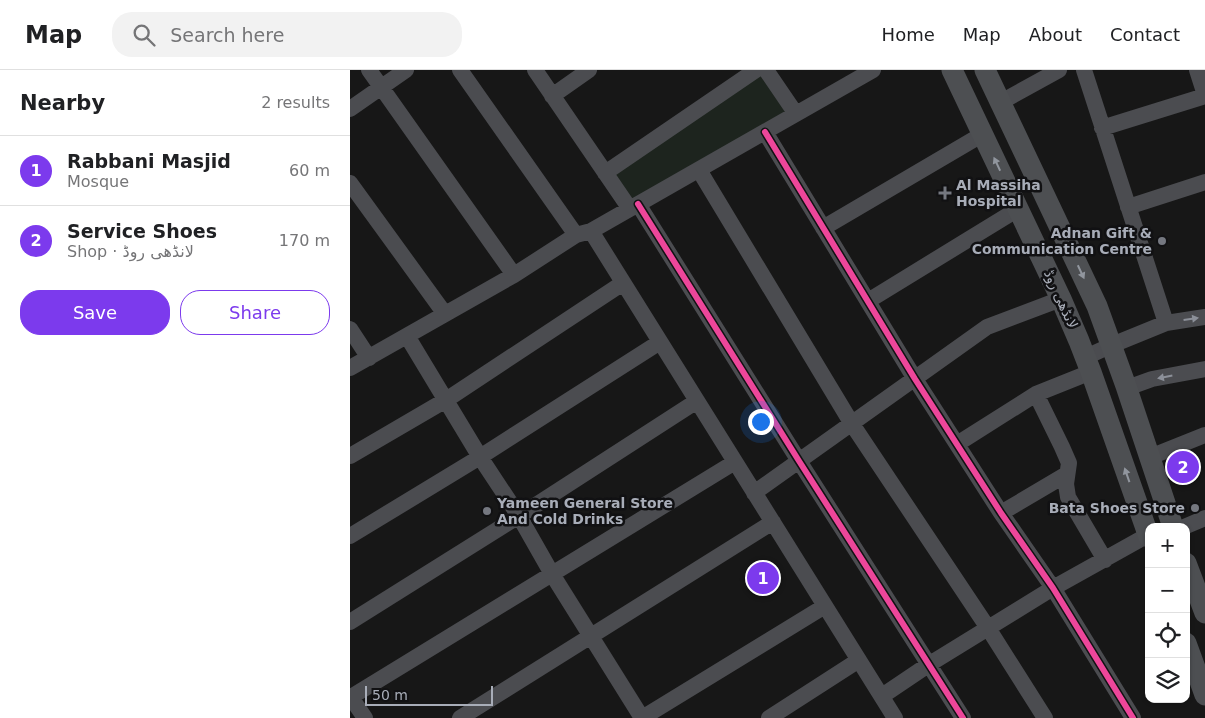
<!DOCTYPE html>
<meta charset="utf-8">
<style>
body{margin:0;font-family:"DejaVu Sans",Cairo,sans-serif;background:#f2f2f2;color:#202124}
.controls{position:absolute;right:15px;bottom:15px;display:grid;overflow:hidden;border-radius:10px;box-shadow:0 1px 4px #0004}
.controls button{width:45px;height:45px;display:grid;place-items:center;padding:0;border:0;border-bottom:1px solid #e0e0e0;background:#fff;color:#202124;font:25px sans-serif}
.scale{position:absolute;left:15px;bottom:12px;width:128px;box-sizing:border-box;padding-left:5px;border:2px solid #a8adb8;border-top:0;font-size:14px;line-height:18px;white-space:nowrap;color:#a8adb8;-webkit-text-stroke:4px #111113;paint-order:stroke}
.you{position:absolute;left:410px;top:351px;width:18px;height:18px;margin:-12px;border:4px solid #fff;border-radius:50%;background:#1a73e8;box-shadow:0 0 0 8px #1a73e833}
.badge{display:grid;place-items:center;width:32px;height:32px;border-radius:50%;background:#7c3aed;color:#fff;font-size:16px;font-weight:700}
.pin{position:absolute;translate:-50% -50%;border:2px solid #fff;box-shadow:0 1px 5px #0006}
.list{margin:0;padding:0;list-style:none}
h2{display:flex;justify-content:space-between;align-items:center;height:65px;margin:0;padding:0 20px;font-size:21px}
h2 small{font-size:16px;font-weight:400;color:#757577}
.list li{display:grid;grid-template-columns:32px 1fr auto;gap:15px;align-items:center;box-sizing:border-box;height:70px;padding:0 20px;border-top:1px solid #e0e0e0}
.list b{display:block;font-size:19px;white-space:nowrap}
.list p{margin:0;font-size:16px;white-space:nowrap;color:#757577}
.list em{font-size:16px;font-style:normal;color:#757577}
.actions{display:flex;gap:10px;padding:15px 20px}
.actions a{flex:1;padding:11px 0;border:1px solid #7c3aed;border-radius:20px;text-align:center;font-size:18px;color:#7c3aed}
.actions .main{background:#7c3aed;color:#fff}
.icon{flex:none;width:28px;height:28px;fill:none;stroke:currentColor;stroke-width:2;stroke-linecap:round;stroke-linejoin:round}
.map{position:relative;flex:none;width:855px;height:648px;overflow:hidden}
header{display:flex;align-items:center;gap:30px;box-sizing:border-box;height:70px;padding:0 25px;background:#fff;border-bottom:1px solid #e0e0e0}
header strong{font-size:24px}
nav{display:flex;gap:28px;margin-inline-start:auto;font-size:18px}
.search{width:350px;height:45px;background:#f2f2f2;display:flex;align-items:center;gap:12px;box-sizing:border-box;padding:0 18px;border-radius:20px;color:#757577;font-size:19px}
main{display:flex}
aside{flex:1;background:#fff}
.map>svg:first-child{display:block}
</style>
<header>
<strong>Map</strong>
<div class="search"><svg class="icon" aria-label="search" viewBox="0 0 24 24"><circle cx="10" cy="10" r="6"/><path d="M15 15l6 6"/></svg>Search here</div>
<nav><a>Home</a><a>Map</a><a>About</a><a>Contact</a></nav>
</header>
<main>
<aside>
<h2>Nearby<small>2 results</small></h2>
<ul class="list">
<li><span class="badge">1</span><div><b>Rabbani Masjid</b><p>Mosque</p></div><em>60 m</em></li>
<li><span class="badge">2</span><div><b>Service Shoes</b><p>Shop · لانڈھی روڈ</p></div><em>170 m</em></li>
</ul>
<div class="actions"><a class="main">Save</a><a>Share</a></div>
</aside>
<div class="map">
<svg width="855" height="648" viewBox="0 0 855 648">
<rect width="100%" height="100%" fill="#171717"/>
<!-- green -->
<path fill="#1d241e" d="M 406,0 L 446,44 L 280,139 L 255,103 Z"/>
<g fill="none" stroke-linecap="round" stroke-linejoin="round">
<!-- minor -->
<path stroke="#4b4c50" stroke-width="16" d="M 19,0 L 164,205
M 110,0 L 226,165
M 185,0 L 280,139
M 416,0 L 446,44
M 734,0 L 816,253
M 847,0 L 855,25
M 202,26 L 239,0
M 651,32 L 709,0
M 0,39 L 56,0
M 752,58 L 855,26
M 415,62 L 565,309 L 651,443 L 703,518 L 783,648
M 349,100 L 502,354 L 638,558 L 695,648
M 255,103 L 406,0
M 0,113 L 95,244
M 288,134 L 449,391 L 613,648
M 778,137 L 855,112
M 473,158 L 633,64
M 241,161 L 545,648
M 518,231 L 668,139
M 0,259 L 19,288
M 57,266 L 130,387 L 169,446 L 202,504 L 292,648
M 736,287 L 762,275 L 816,253 L 855,247
M 0,298 L 164,205 L 226,165 L 241,161 L 523,0
M 777,318 L 802,309 L 855,299
M 686,324 L 712,377 L 719,393 L 716,414 L 718,427 L 755,490
M 607,374 L 686,324 L 741,302
M 0,386 L 96,330 L 273,213
M 800,387 L 855,365
M 404,423 L 637,257 L 711,229
M 651,443 L 717,404
M 834,457 L 855,448
M 0,466 L 130,387 L 310,272
M 0,552 L 169,446 L 347,331
M 0,626 L 15,648
M 532,626 L 578,595 L 703,518 L 798,465
M 1,627 L 385,392
M 110,648 L 423,452
M 292,648 L 475,536
M 419,648 L 509,590"/>
<!-- major -->
<path stroke="#4d4f52" stroke-width="21" d="M 602,0 L 711,229 L 729,271 L 741,302 L 799,467
M 635,0 L 747,236 L 776,316 L 823,457
M 836,493 L 855,543
M 836,573 L 855,625"/>
<!-- cycleway casing -->
<g stroke="#111113" stroke-width="9">
<path id="cycleway" d="M 415,62 L 565,309 L 651,443 L 703,518 L 783,648
M 288,134 L 449,391 L 613,648"/>
</g>
<!-- cycleway -->
<use href="#cycleway" stroke="#ed469a" stroke-width="6"/>
</g>
<!-- one-way arrows -->
<defs><path id="oneway-solid" d="M-6-.8H1V-3.2L6.5 0L1 3.2V.8H-6Z" transform="scale(1.25)"/></defs>
<g fill="#91969e">
<use href="#oneway-solid" transform="translate(647 94) rotate(-115)"/>
<use href="#oneway-solid" transform="translate(731 202) rotate(65)"/>
<use href="#oneway-solid" transform="translate(777 405) rotate(-109)"/>
</g>
<g fill="#8c9099">
<use href="#oneway-solid" transform="translate(841 249) rotate(-8)"/>
<use href="#oneway-solid" transform="translate(815 307) rotate(169)"/>
</g>
<!-- markers -->
<g fill="#757880" stroke="#111113" stroke-width="2">
<path d="M592.5 115.5h5v5h5v5h-5v5h-5v-5h-5v-5h5z"/>
<circle cx="812" cy="171" r="5"/>
<circle cx="845" cy="438" r="5"/>
<circle cx="137" cy="441" r="5"/>
</g>
<g text-anchor="middle" dominant-baseline="central" stroke-width="5" stroke-linejoin="round" paint-order="stroke">
<!-- poi labels -->
<g font-size="14" font-weight="bold" fill="#a8adb8" stroke="#111113" text-anchor="start">
<text x="606" y="115">Al Massiha<tspan x="606" dy="16">Hospital</tspan></text>
<text x="802" y="163" text-anchor="end">Adnan Gift &amp;<tspan x="802" dy="16">Communication Centre</tspan></text>
<text x="147" y="433">Yameen General Store<tspan x="147" dy="16">And Cold Drinks</tspan></text>
<text x="835" y="438" text-anchor="end">Bata Shoes Store</text>
</g>
<!-- street labels -->
<g font-size="14" fill="#a8adb8" stroke="#111113">
<text transform="translate(711 229) rotate(66)">لانڈھی روڈ</text>
</g>
</g>
</svg>
<div class="controls">
<button>+</button>
<button>−</button>
<button><svg class="icon" aria-label="locate" viewBox="0 0 24 24"><circle cx="12" cy="12" r="6"/><path d="M12 2v4M12 18v4M2 12h4M18 12h4"/></svg></button>
<button><svg class="icon" aria-label="layers" viewBox="0 0 24 24"><path d="M12 4l9 5-9 5-9-5zM3 14l9 5 9-5"/></svg></button>
</div>
<div class="scale">50 m</div>
<div class="you"></div>
<div class="pin badge" style="left:413px;top:508px">1</div>
<div class="pin badge" style="left:833px;top:397px">2</div>
</div>
</main>
